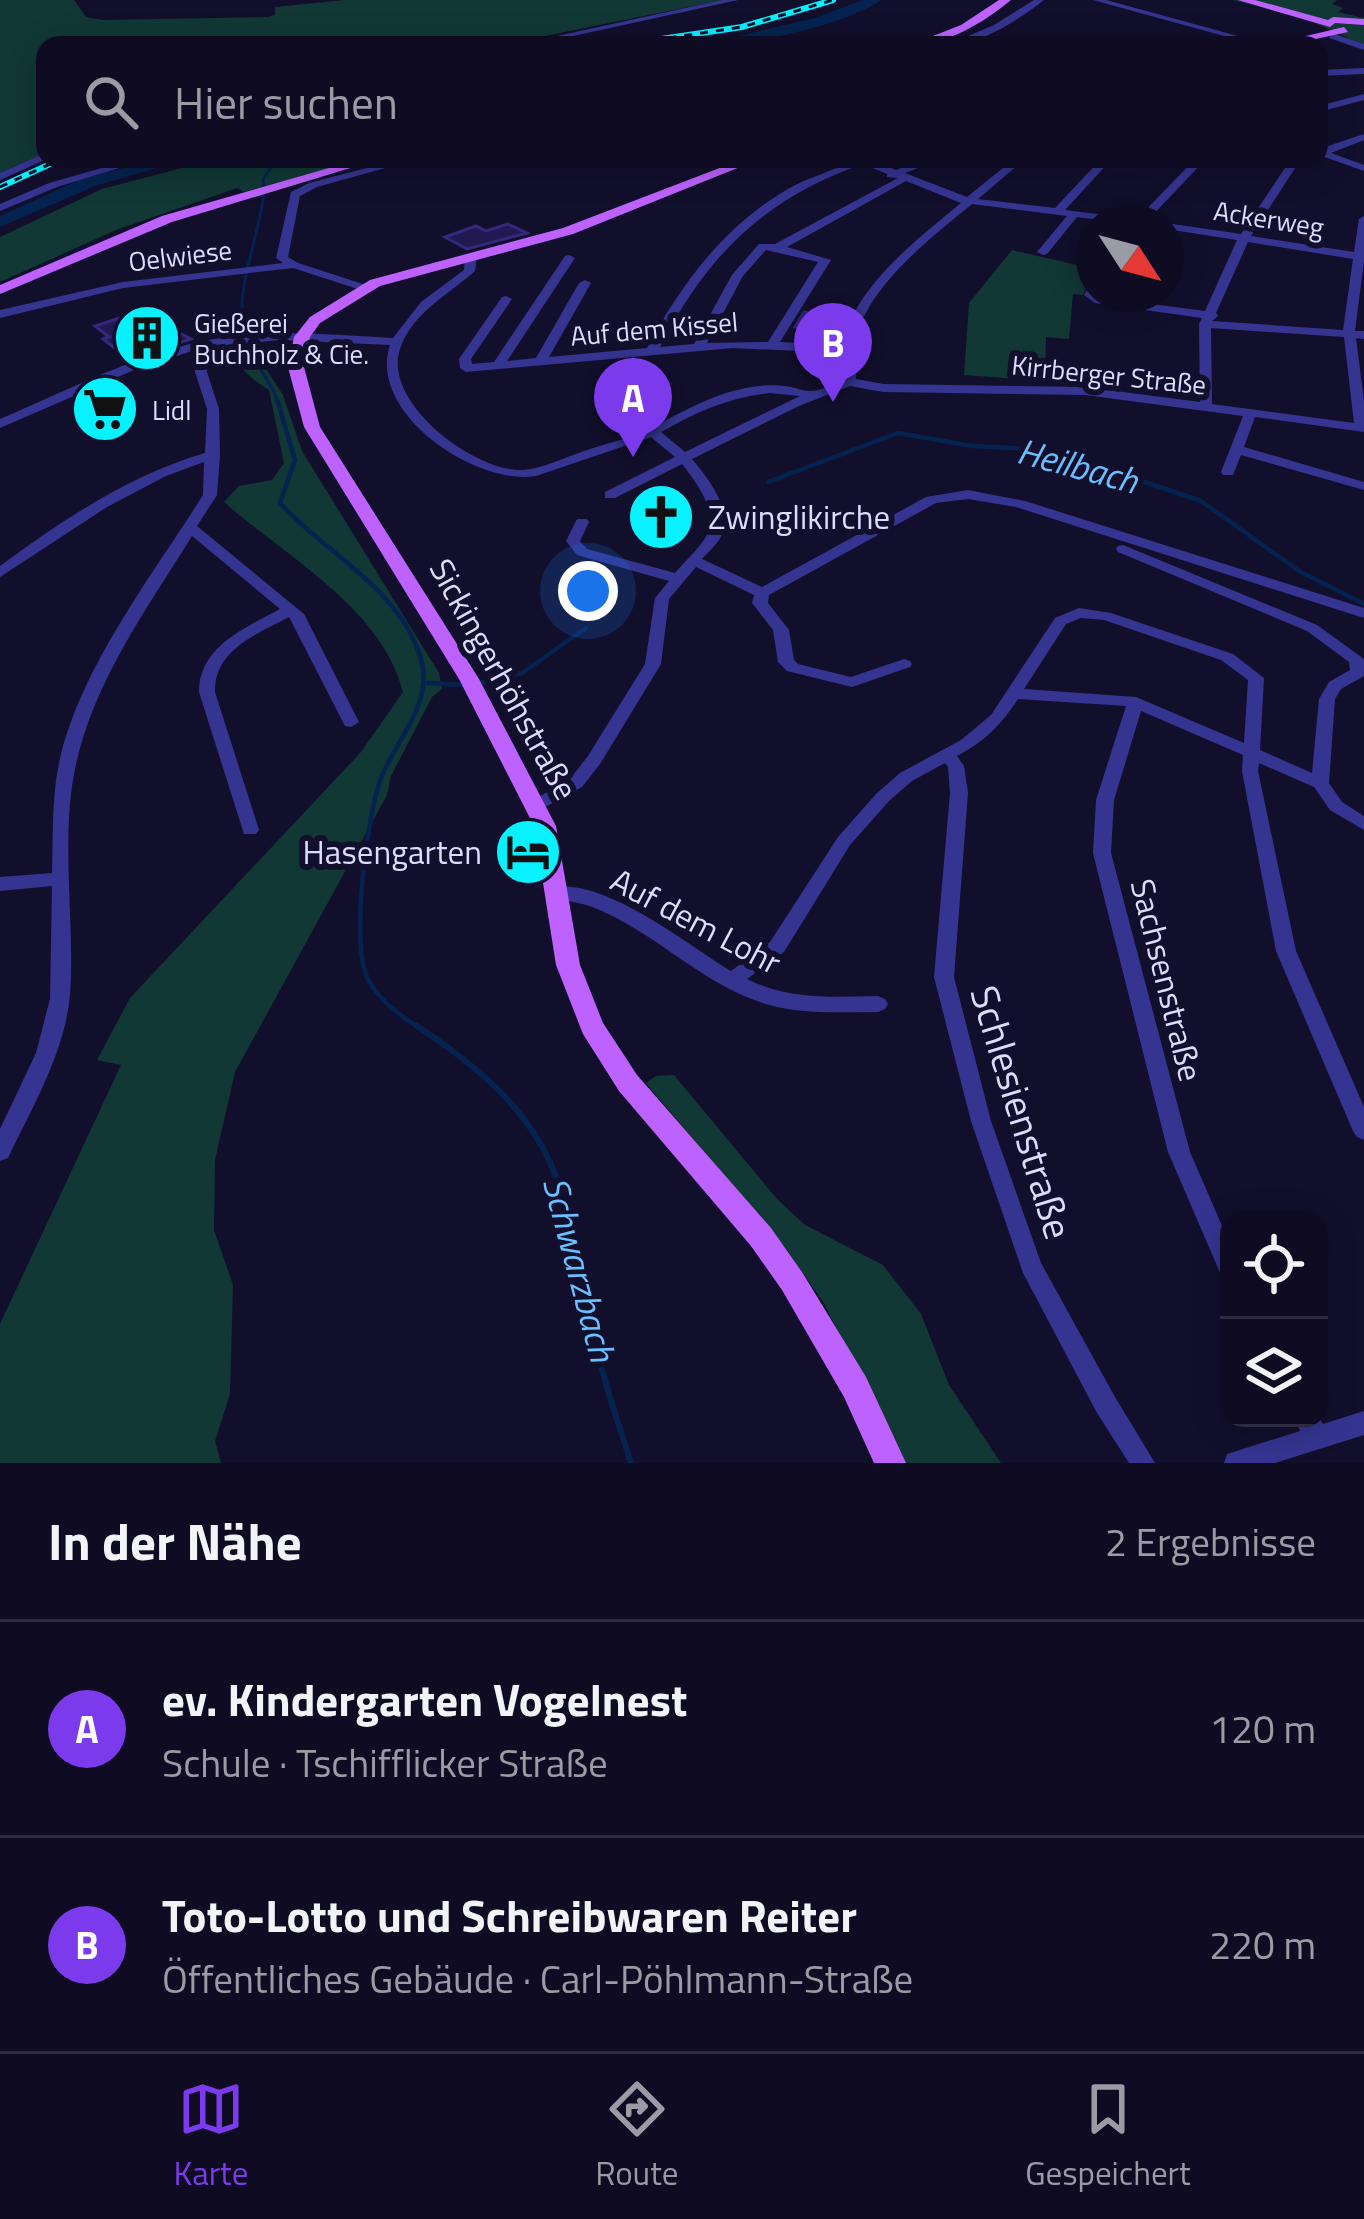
<!DOCTYPE html>
<html lang="de">
<meta charset="utf-8">
<style>
body{margin:0;font-family:"Titillium Web",sans-serif;background:#1c192f;color:#f1f3f6}
.controls{position:absolute;right:36px;bottom:36px;display:grid;overflow:hidden;border-radius:24px;box-shadow:0 6px 30px #0003}
.controls button{width:108px;height:108px;display:grid;place-items:center;padding:0;border:0;border-bottom:3px solid #2e2b40;background:#0e0b22;color:#f1f3f6;font:60px sans-serif}
.compass{position:absolute;left:1076px;top:204px;width:108px;height:108px;border-radius:50%;background:#0e0b22;box-shadow:0 6px 30px #0003;rotate:126deg}
.you{position:absolute;left:588px;top:591px;width:42px;height:42px;margin:-30px;border:9px solid #fff;border-radius:50%;background:#1a73e8;box-shadow:0 0 0 18px #1a73e833}
.badge{display:grid;place-items:center;width:78px;height:78px;border-radius:50%;background:#7c3aed;color:#fff;font-size:39px;font-weight:700}
.pin{position:absolute;translate:-50% -99px;filter:drop-shadow(0 3px 6px #0008)}
.pin::after{content:'';position:absolute;top:63px;width:42px;height:36px;background:inherit;clip-path:polygon(0 0,100% 0,50% 100%)}
.list{margin:0;padding:0;list-style:none}
h2{display:flex;justify-content:space-between;align-items:center;height:156px;margin:0;padding:0 48px;font-size:51px}
h2 small{font-size:39px;font-weight:400;color:#9b9ba5}
.list li{display:grid;grid-template-columns:78px 1fr auto;gap:36px;align-items:center;box-sizing:border-box;height:216px;padding:0 48px;border-top:3px solid #2e2b40}
.list b{display:block;font-size:45px;white-space:nowrap}
.list p{margin:0;font-size:39px;white-space:nowrap;color:#9b9ba5}
.list em{font-size:39px;font-style:normal;color:#9b9ba5}
.icon{flex:none;width:66px;height:66px;fill:none;stroke:currentColor;stroke-width:2;stroke-linecap:round;stroke-linejoin:round}
.map{position:relative;flex:none;width:1364px;height:1463px;overflow:hidden}
.search{position:absolute;background:#0e0b22;box-shadow:0 6px 30px #0003;left:36px;right:36px;top:36px;height:132px;display:flex;align-items:center;gap:30px;box-sizing:border-box;padding:0 42px;border-radius:24px;color:#9b9ba5;font-size:45px}
.sheet{height:588px;background:#0e0b22}
nav{display:flex;justify-content:space-around;align-items:center;box-sizing:border-box;height:168px;border-top:3px solid #2e2b40;background:#0e0b22;font-size:33px;color:#9b9ba5}
nav a{display:grid;justify-items:center;gap:6px}
nav .on{color:#7c3aed}
.map>svg:first-child{display:block}
</style>
<div class="map">
<svg width="1364" height="1463" viewBox="0 0 1364 1463">
<rect width="100%" height="100%" fill="#120f2d"/>
<!-- green -->
<path fill="#113835" d="M 0,0 L 74,0 L 86,17 L 103,20 L 268,17 L 275,15 L 275,7 L 345,0 L 723,0 L 501,45 L 45,45 L 45,153 L 0,173 Z
M 1233,0 L 1337,0 L 1332,4 L 1343,8 L 1338,12 L 1364,18 L 1364,45 L 1306,19 Z
M 216,159 L 362,159 L 244,192 L 237,188 L 116,230 L 0,282 L 0,237 L 102,189 Z
M 1012,250 L 1094,269 L 1083,295 L 1073,294 L 1069,339 L 1046,337 L 1045,381 L 964,375 L 969,303 Z
M 261,343 L 264,366 L 283,395 L 302,451 L 439,673 L 442,689 L 432,697 L 391,776 L 387,795 L 235,1072 L 215,1160 L 214,1230 L 233,1285 L 230,1394 L 215,1441 L 221,1463 L 0,1463 L 0,1324 L 121,1065 L 97,1060 L 130,998 L 361,752 L 403,692 C 382,608 286,557 224,502 L 239,486 L 272,480 L 284,463 L 269,390 C 250,378 237,368 233,345 Z
M 674,1075 L 777,1199 L 805,1225 L 883,1265 L 921,1314 L 949,1385 L 1001,1463 L 903,1463 L 825,1305 L 787,1250 L 646,1083 L 656,1076 Z"/>
<g fill="none" stroke-linecap="round" stroke-linejoin="round">
<!-- stream-far2 -->
<path stroke="#052350" stroke-width="3" d="M 277,159 L 263,179 C 269,209 239,273 242,317 C 245,361 266,368 278,402"/>
<!-- stream-far1 -->
<path stroke="#052350" stroke-width="4.5" d="M 277,399 L 295,460 L 280,503 C 327,555 399,587 421,659 C 434,703 396,740 381,778 C 367,815 350,945 368,979 C 379,1001 401,1016 421,1029
M 768,482 L 898,433 L 972,446 L 1051,450 L 1201,501 L 1299,571 L 1364,604
M 428,683 L 465,685
M 476,684 L 522,673 L 586,628"/>
<!-- stream -->
<path stroke="#052350" stroke-width="6" d="M 417,1026 C 568,1126 562,1185 597,1348 C 605,1387 619,1425 631,1463"/>
<!-- river -->
<path fill="#052350" fill-rule="evenodd" d="M 863,0 L 882,0 C 839,27 753,45 702,45 L 818,17 Z
M 160,159 L 188,159 L 95,186 L 0,227 L 0,216 L 83,178 Z"/>
</g>
<!-- building -->
<path fill="#211950" stroke="#35287e" stroke-width="3" d="M 508,224 L 527,233 L 467,249 L 445,237 L 476,226 L 486,231 Z
M 138,312 L 191,339 L 129,359 L 103,339 L 109,337 L 95,326 Z
M 804,312 L 847,317 L 841,332 L 824,333 L 795,327 Z"/>
<g fill="none" stroke-linecap="round" stroke-linejoin="round">
<!-- minor -->
<path fill="#353591" fill-rule="evenodd" d="M 722,0 L 738,0 L 532,45 L 516,45 Z
M 1034,0 L 1044,0 C 1018,20 981,45 947,45 L 994,25 Z
M 1093,0 L 1106,0 L 1271,45 L 1257,45 Z
M 1332,33 L 1364,44 L 1364,50 L 1329,38 Z
M 1364,68 L 1364,74 L 1319,76 L 1319,70 Z
M 1364,94 L 1364,100 L 1319,112 L 1319,106 Z
M 1364,134 L 1364,140 L 1331,153 L 1364,165 L 1364,171 L 1319,155 L 1319,149 Z
M 45,153 L 47,159 L 0,180 L 0,173 Z
M 133,159 L 149,159 L 57,187 L 0,211 L 0,204 L 49,183 Z
M 401,159 L 418,159 L 317,187 L 300,196 L 288,257 L 298,263 L 369,286 L 369,290 L 361,290 L 293,268 L 123,288 L 0,318 L 0,310 L 123,282 L 283,263 L 276,258 L 291,192 L 309,183 Z
M 854,159 L 868,159 L 896,170 L 927,159 L 941,159 L 905,173 L 967,197 L 1014,159 L 1025,159 L 978,199 L 1055,208 L 1101,159 L 1112,159 L 1065,210 L 1137,219 L 1195,159 L 1206,159 L 1146,222 L 1113,222 L 1077,217 L 1047,254 L 1043,255 L 1037,252 L 1067,216 L 972,204 C 933,236 873,282 858,332 C 853,347 857,364 856,379 L 883,384 L 1085,387 L 1200,402 L 1199,324 L 1202,318 L 1095,303 L 1084,295 L 1090,284 L 1094,283 L 1094,294 L 1099,297 L 1205,311 L 1237,240 L 1166,229 L 1166,223 L 1241,234 L 1291,159 L 1301,159 L 1251,236 L 1354,252 L 1359,219 L 1364,216 L 1364,261 L 1355,331 L 1364,331 L 1364,339 L 1356,338 L 1364,401 L 1364,432 L 1255,417 L 1244,447 L 1364,482 L 1364,490 L 1241,455 L 1233,475 L 1223,475 L 1221,472 L 1243,416 L 1085,395 L 883,392 L 850,386 L 799,406 L 692,459 C 707,477 733,509 722,534 C 719,543 708,552 702,559 L 762,587 L 926,497 L 968,490 L 1025,501 L 1364,608 L 1364,618 L 1016,507 L 968,499 L 936,503 L 769,595 L 768,603 L 789,630 L 794,660 L 798,664 L 851,677 L 904,659 L 910,661 L 912,664 L 910,667 L 852,687 L 787,671 L 778,662 L 773,630 L 752,603 L 754,595 L 696,567 L 669,599 L 661,664 L 600,764 L 582,787 L 536,812 L 527,806 L 530,802 L 570,779 L 588,756 L 645,664 L 655,598 L 669,581 L 577,555 L 566,541 L 577,519 L 587,519 L 589,522 L 580,541 L 587,549 L 675,573 C 685,561 699,549 707,535 C 719,512 696,482 682,464 L 615,498 L 605,498 L 605,492 L 675,457 L 651,437 L 536,476 C 476,486 367,413 390,345 L 280,340 L 207,347 L 207,372 L 219,409 L 220,455 L 217,495 L 197,526 L 304,614 L 359,722 L 351,727 L 345,726 L 289,617 C 257,634 214,650 215,692 L 259,830 L 256,834 L 244,834 L 199,692 C 199,646 246,628 280,609 L 192,536 C 145,612 91,685 74,774 C 61,844 75,924 70,995 C 65,1052 32,1108 8,1158 L 0,1161 L 0,1129 L 36,1053 L 50,999 L 52,886 L 0,891 L 0,877 L 52,873 C 53,842 52,811 56,781 C 69,682 151,578 203,495 L 204,462 L 166,476 L 107,507 L 0,577 L 0,566 C 62,520 130,475 205,453 L 207,409 L 195,372 L 195,350 L 134,370 L 0,428 L 0,419 C 76,387 152,345 235,336 C 288,330 341,335 393,338 L 421,302 L 464,270 L 465,256 L 471,253 L 477,256 L 475,271 C 448,295 412,313 400,349 C 382,403 476,473 524,470 C 542,468 559,460 576,454 C 596,446 617,442 637,434 C 674,418 705,396 746,388 C 760,385 776,384 791,387 C 797,388 803,391 809,391 C 819,392 833,384 843,380 L 844,353 L 733,348 L 466,372 L 460,368 L 459,359 L 502,297 L 506,296 L 512,299 L 471,359 L 472,364 L 494,362 L 565,256 L 569,255 L 575,258 L 507,361 L 536,358 L 579,283 L 585,280 L 591,283 L 549,357 L 647,348 C 681,284 724,226 788,189 C 808,177 837,170 854,159 ZM 863,164 L 887,174 L 887,177 L 898,178 L 775,244 L 759,244 L 732,275 L 694,344 L 660,347 C 707,255 765,198 863,164 ZM 906,181 L 961,203 C 921,236 850,290 844,345 L 780,342 L 831,260 L 787,247 ZM 1248,242 L 1353,259 L 1343,330 L 1212,321 L 1218,316 L 1216,313 ZM 766,250 L 818,262 L 768,342 L 707,343 L 743,276 ZM 1211,328 L 1344,337 L 1354,423 L 1212,404 ZM 770,393 L 800,396 L 685,452 L 661,432 C 696,412 730,397 770,393 Z
M 1123,545 L 1317,625 L 1364,659 L 1364,676 L 1341,689 L 1335,699 L 1329,783 L 1342,802 L 1364,816 L 1364,830 L 1330,810 L 1314,787 L 1259,763 L 1258,771 L 1296,951 L 1364,1107 L 1364,1140 L 1357,1137 L 1353,1131 L 1276,951 L 1242,771 L 1243,755 L 1141,711 L 1114,800 L 1111,853 L 1190,1152 L 1229,1242 L 1229,1278 L 1221,1275 L 1168,1152 L 1093,853 L 1096,800 L 1126,706 L 1018,699 C 1002,724 984,742 957,756 L 964,766 L 968,793 L 954,977 L 991,1121 L 1041,1263 L 1115,1397 L 1155,1463 L 1129,1463 L 1097,1413 L 1023,1273 L 971,1121 L 934,977 L 950,793 L 948,767 L 945,763 L 912,781 L 889,801 L 850,845 L 784,952 L 747,979 C 789,1000 832,997 878,996 L 885,999 L 888,1004 L 885,1009 L 878,1012 C 841,1012 802,1015 766,1004 C 706,986 661,938 604,912 C 587,903 569,902 551,897 L 548,892 L 551,887 C 606,878 685,943 731,971 L 770,942 L 838,837 L 877,793 L 900,773 L 961,740 L 991,715 L 1055,618 L 1079,608 L 1111,613 L 1233,654 L 1264,678 L 1260,750 L 1312,773 L 1319,699 L 1329,682 L 1350,670 L 1349,662 L 1307,631 L 1118,552 L 1116,549 L 1118,546 ZM 1081,618 L 1104,620 L 1221,660 L 1248,680 L 1244,743 L 1136,697 L 1024,689 L 1066,624 Z
M 1364,1411 L 1364,1435 L 1275,1463 L 1224,1463 L 1227,1454 L 1300,1431 L 1294,1418 L 1319,1417 L 1323,1424 Z"/>
<!-- major -->
<path fill="#bd62ff" fill-rule="evenodd" d="M 999,0 L 1011,0 C 983,23 947,45 910,45 L 961,25 Z
M 1238,0 L 1255,0 L 1328,20 L 1333,17 L 1364,19 L 1364,25 L 1335,23 L 1330,27 Z
M 1344,27 L 1348,32 L 1288,45 L 1272,44 Z
M 360,159 L 380,159 L 172,222 L 0,294 L 0,285 L 162,216 Z
M 743,159 L 760,159 L 573,234 L 380,286 L 320,323 L 310,337 L 304,367 L 320,427 L 479,679 L 556,826 L 580,965 L 603,1023 L 637,1075 L 771,1228 L 802,1272 L 866,1377 L 906,1463 L 874,1463 L 844,1397 L 782,1290 L 751,1246 L 619,1091 L 583,1034 L 556,965 L 534,826 L 459,679 L 304,427 L 288,367 L 294,337 L 310,317 L 370,280 L 563,228 Z"/>
<!-- rail casing -->
<g stroke="#07f1ff" stroke-width="6">
<path id="rail" d="M 621,45 L 742,27 L 833,0
M 0,187 L 61,159"/>
</g>
<!-- rail -->
<use href="#rail" stroke="#120f2d" stroke-width="3" stroke-dasharray="8" stroke-linecap="butt"/>
</g>
<!-- icons -->
<defs>
<g id="building-disc" transform="scale(3.45)"><circle r="9.5" fill="#07f1ff" stroke="#120f2d"/><path d="M-4-6H4V6H1V3H-1V6H-4ZM-2.5-4.3h1.7v1.8h-1.7ZM.8-4.3h1.7v1.8H.8ZM-2.5-1h1.7V.8h-1.7ZM.8-1h1.7V.8H.8Z" fill="#111"/></g>
<g id="supermarket-disc" transform="scale(3.45)"><circle r="9.5" fill="#07f1ff" stroke="#120f2d"/><path d="M-6-5.5h2.5l.6 2H6L4.5 2H-2.5L-4.4-4H-6ZM-1.5 3.2a1.3 1.3 0 1 0 .1 0ZM3 3.2a1.3 1.3 0 1 0 .1 0Z" fill="#111"/></g>
<g id="church-disc" transform="scale(3.45)"><circle r="9.5" fill="#07f1ff" stroke="#120f2d"/><path d="M-1.2-6h2.4v3.5h3.3v2.4h-3.3V6h-2.4V-.1h-3.3v-2.4h3.3Z" fill="#111"/></g>
<g id="hotel-disc" transform="scale(3.45)"><circle r="9.5" fill="#07f1ff" stroke="#120f2d"/><path d="M-6-4.5h1.5V1H6V5H4.5V3h-9V5H-6ZM-4 0a1.8 1.8 0 1 1 3.6 0ZM.5 0V-2.5h3Q6-2.5 6 0Z" fill="#111"/></g>
</defs>
<g fill-rule="evenodd">
<use href="#building-disc" x="147" y="338"/>
<use href="#supermarket-disc" x="105" y="409"/>
<use href="#church-disc" x="661" y="517"/>
<use href="#hotel-disc" x="528" y="852"/>
</g>
<g text-anchor="middle" dominant-baseline="central" stroke-width="12" stroke-linejoin="round" paint-order="stroke">
<!-- far-street labels -->
<g font-size="27" fill="#dddbff" stroke="#120f2d">
<text transform="translate(1269 218) rotate(9)">Ackerweg</text>
<text transform="translate(180 255) rotate(-7)">Oelwiese</text>
<text transform="translate(654 328) rotate(-5)">Auf dem Kissel</text>
<text transform="translate(1109 374) rotate(6)">Kirrberger Straße</text>
</g>
<!-- far-poi labels -->
<g font-size="27" fill="#dddbff" stroke="#120f2d" text-anchor="start">
<text x="194" y="322">Gießerei<tspan x="194" dy="31">Buchholz &amp; Cie.</tspan></text>
<text x="152" y="409">Lidl</text>
</g>
<!-- poi labels -->
<g font-size="33" fill="#dddbff" stroke="#120f2d" text-anchor="start">
<text x="708" y="517">Zwinglikirche</text>
<text x="482" y="852" text-anchor="end">Hasengarten</text>
</g>
<!-- street labels -->
<g font-size="33" fill="#dddbff" stroke="#120f2d">
<text transform="translate(504 679) rotate(61)">Sickingerhöhstraße</text>
<text transform="translate(696 921) rotate(28)">Auf dem Lohr</text>
<text transform="translate(1167 980) rotate(76)">Sachsenstraße</text>
</g>
<!-- water labels -->
<g font-size="36" font-style="italic" fill="#69c0ff" stroke="#120f2d">
<text transform="translate(1078 465) rotate(15)">Heilbach</text>
<text transform="translate(580 1269) rotate(75)">Schwarzbach</text>
</g>
<!-- near-street labels -->
<g font-size="39" fill="#dddbff" stroke="#120f2d">
<text transform="translate(1022 1112) rotate(73)">Schlesienstraße</text>
</g>
</g>
</svg>
<div class="controls">
<button><svg class="icon" aria-label="locate" viewBox="0 0 24 24"><circle cx="12" cy="12" r="6"/><path d="M12 2v4M12 18v4M2 12h4M18 12h4"/></svg></button>
<button><svg class="icon" aria-label="layers" viewBox="0 0 24 24"><path d="M12 4l9 5-9 5-9-5zM3 14l9 5 9-5"/></svg></button>
</div>
<svg class="compass" viewBox="-18 -18 36 36"><path d="M0-13l5 13h-10z" fill="#e53935"/><path d="M0 13l5-13h-10z" fill="#9b9ba5"/></svg>
<div class="you"></div>
<div class="pin badge" style="left:633px;top:457px">A</div>
<div class="pin badge" style="left:833px;top:402px">B</div>
<div class="search"><svg class="icon" aria-label="search" viewBox="0 0 24 24"><circle cx="10" cy="10" r="6"/><path d="M15 15l6 6"/></svg>Hier suchen</div>
</div>
<section class="sheet">
<h2>In der Nähe<small>2 Ergebnisse</small></h2>
<ul class="list">
<li><span class="badge">A</span><div><b>ev. Kindergarten Vogelnest</b><p>Schule · Tschifflicker Straße</p></div><em>120 m</em></li>
<li><span class="badge">B</span><div><b>Toto-Lotto und Schreibwaren Reiter</b><p>Öffentliches Gebäude · Carl-Pöhlmann-Straße</p></div><em>220 m</em></li>
</ul>
</section>
<nav>
<a class="on"><svg class="icon" aria-label="map" viewBox="0 0 24 24"><path d="M3 6l6-2 6 2 6-2v14l-6 2-6-2-6 2zM9 4v14M15 6v14"/></svg>Karte</a>
<a><svg class="icon" aria-label="directions" viewBox="0 0 24 24"><path d="M12 3l9 9-9 9-9-9zM9 14v-3h6M13 9l2 2-2 2"/></svg>Route</a>
<a><svg class="icon" aria-label="saved" viewBox="0 0 24 24"><path d="M7 4h10v16l-5-4-5 4z"/></svg>Gespeichert</a>
</nav>
